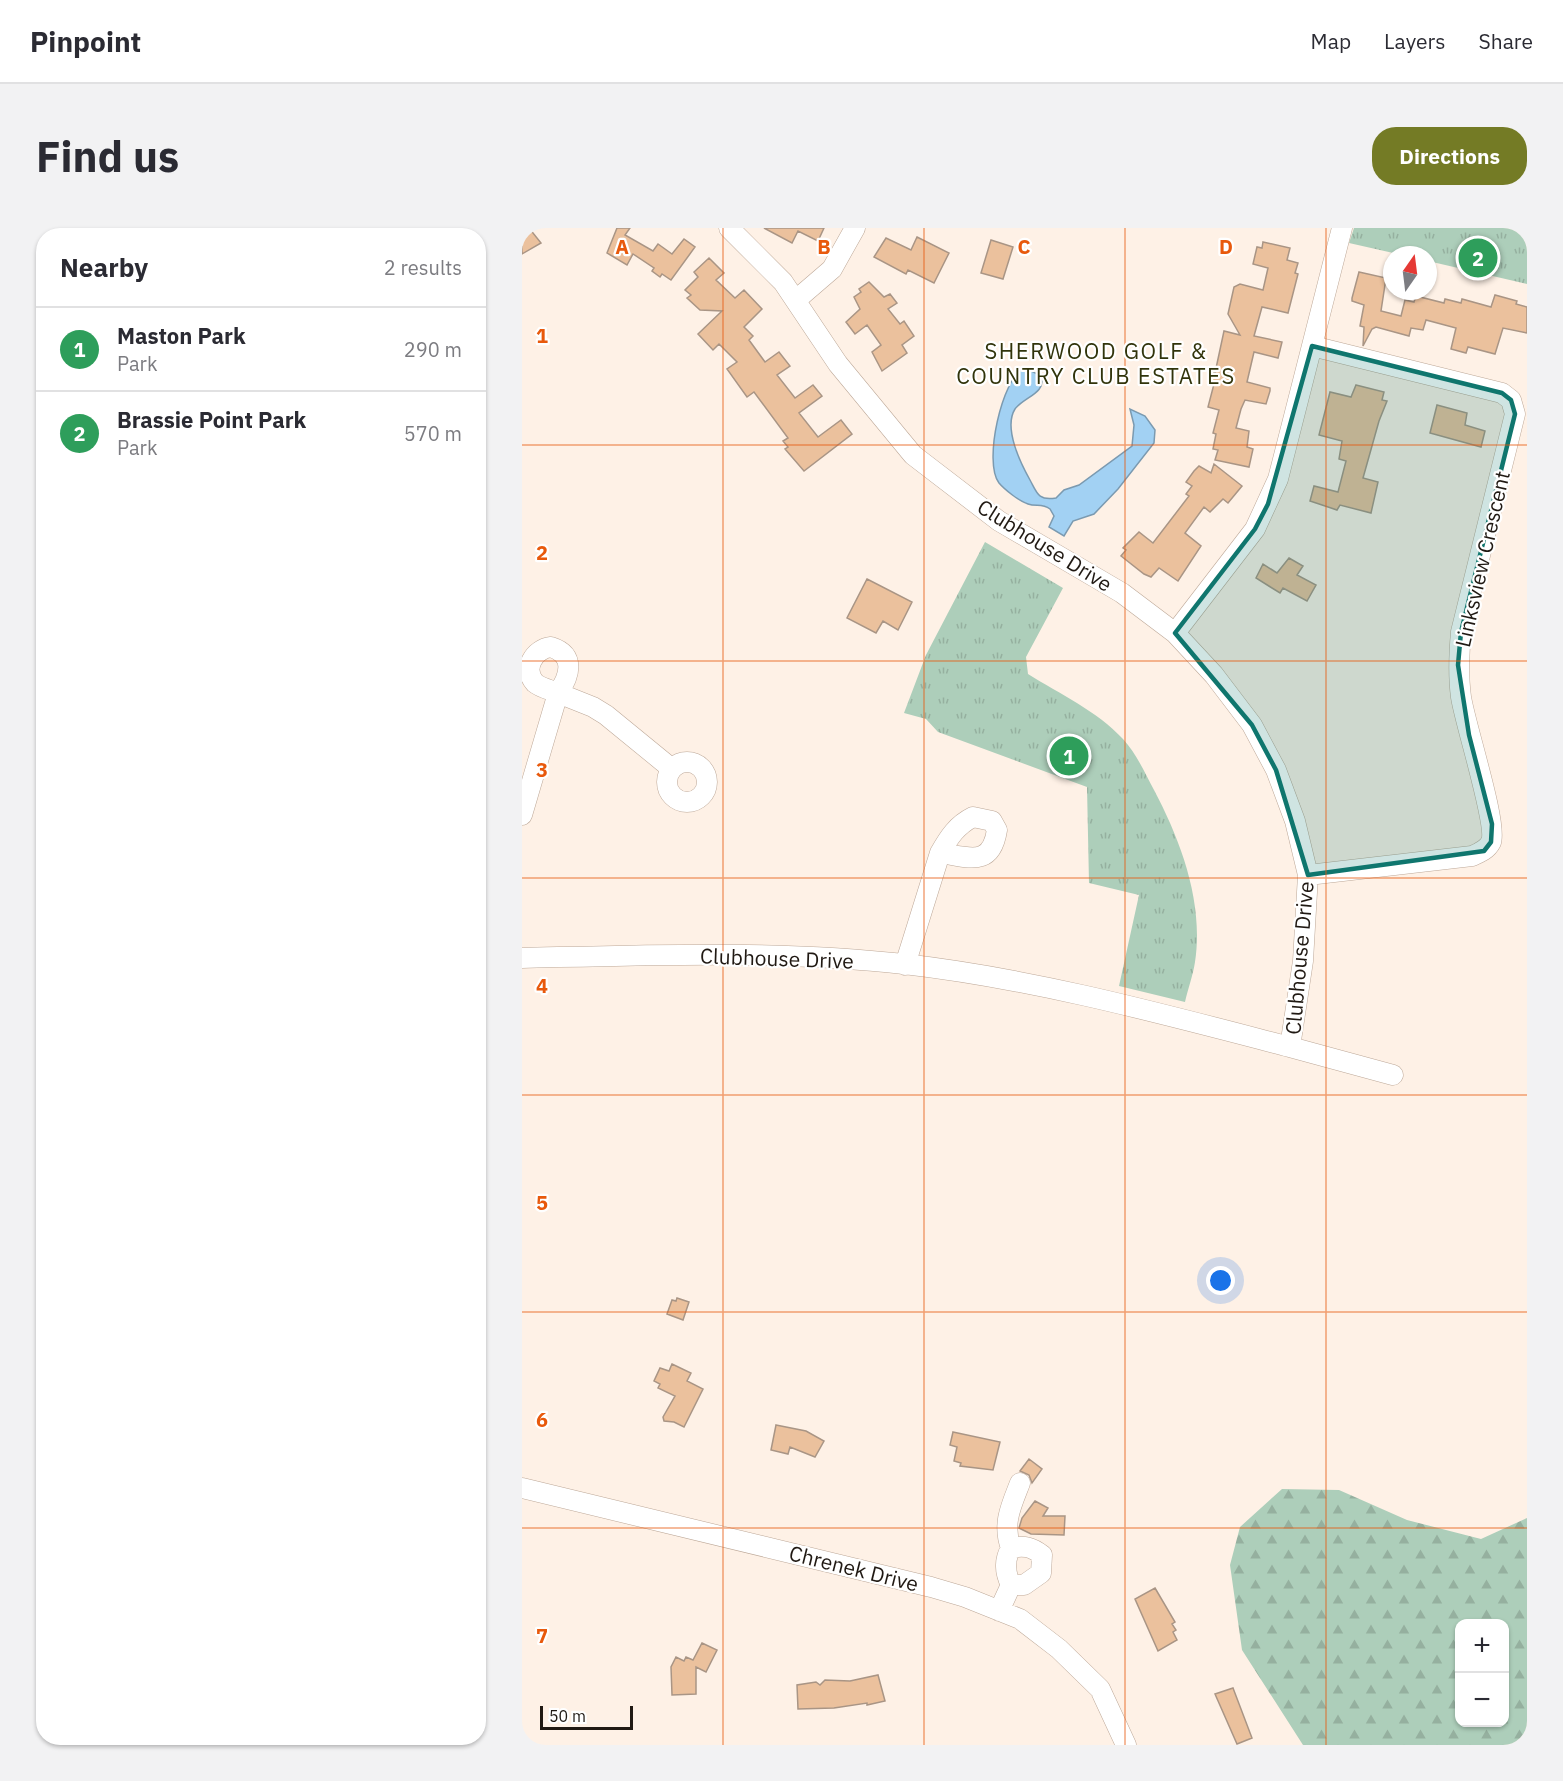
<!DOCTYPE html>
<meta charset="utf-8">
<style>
body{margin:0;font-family:"IBM Plex Sans",sans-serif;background:#f2f2f3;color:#2b2b33}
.controls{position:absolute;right:18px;bottom:18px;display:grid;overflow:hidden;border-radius:12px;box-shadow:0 2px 4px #0004}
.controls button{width:54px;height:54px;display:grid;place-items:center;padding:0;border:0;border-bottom:2px solid #e1e1e2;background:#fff;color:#2b2b33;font:30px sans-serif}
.compass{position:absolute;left:861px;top:18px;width:54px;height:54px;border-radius:50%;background:#fff;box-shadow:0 2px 4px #0004;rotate:14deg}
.scale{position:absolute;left:18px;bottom:15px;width:93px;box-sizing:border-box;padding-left:6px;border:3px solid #201913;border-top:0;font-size:16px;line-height:21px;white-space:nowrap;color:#201913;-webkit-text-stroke:4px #fff;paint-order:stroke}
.you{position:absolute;left:699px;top:1053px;width:21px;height:21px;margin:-15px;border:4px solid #fff;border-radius:50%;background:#1a73e8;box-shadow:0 0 0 9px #1a73e833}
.badge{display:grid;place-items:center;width:39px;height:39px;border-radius:50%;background:#747b25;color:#fff;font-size:20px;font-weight:700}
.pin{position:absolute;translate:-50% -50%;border:3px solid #fff;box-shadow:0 2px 6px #0006}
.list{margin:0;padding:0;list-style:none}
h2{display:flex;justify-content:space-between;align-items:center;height:78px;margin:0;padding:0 24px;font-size:26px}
h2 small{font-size:20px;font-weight:400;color:#7c7c81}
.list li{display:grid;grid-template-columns:39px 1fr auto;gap:18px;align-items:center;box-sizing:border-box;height:84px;padding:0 24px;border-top:2px solid #e1e1e2}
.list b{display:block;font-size:22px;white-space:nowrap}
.list p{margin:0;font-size:20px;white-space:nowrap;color:#7c7c81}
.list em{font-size:20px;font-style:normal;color:#7c7c81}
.map{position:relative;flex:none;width:1005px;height:1517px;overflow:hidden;border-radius:24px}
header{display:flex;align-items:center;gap:36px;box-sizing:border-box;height:84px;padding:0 30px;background:#fff;border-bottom:2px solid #e1e1e2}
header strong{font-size:28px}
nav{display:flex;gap:33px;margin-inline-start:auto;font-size:21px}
.intro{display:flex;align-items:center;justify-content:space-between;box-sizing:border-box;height:144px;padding:0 36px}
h1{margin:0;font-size:42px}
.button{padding:15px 27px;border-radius:24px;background:#747b25;color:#fff;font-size:21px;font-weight:700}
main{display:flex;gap:36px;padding:0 36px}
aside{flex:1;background:#fff;border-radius:24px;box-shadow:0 2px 4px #0004}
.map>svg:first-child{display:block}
</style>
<header>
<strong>Pinpoint</strong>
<nav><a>Map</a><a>Layers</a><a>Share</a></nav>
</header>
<div class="intro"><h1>Find us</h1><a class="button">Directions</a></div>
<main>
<aside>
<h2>Nearby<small>2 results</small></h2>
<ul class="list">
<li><span class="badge" style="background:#2e9e5b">1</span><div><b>Maston Park</b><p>Park</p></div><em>290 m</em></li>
<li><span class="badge" style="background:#2e9e5b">2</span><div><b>Brassie Point Park</b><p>Park</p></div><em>570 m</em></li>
</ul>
</aside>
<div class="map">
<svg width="1005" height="1517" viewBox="0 0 1005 1517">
<defs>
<pattern id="grass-tufts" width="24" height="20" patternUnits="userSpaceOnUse" patternTransform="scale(1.5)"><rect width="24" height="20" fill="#adceba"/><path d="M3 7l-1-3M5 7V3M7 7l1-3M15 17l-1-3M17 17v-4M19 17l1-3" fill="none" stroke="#95b09f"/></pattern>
<pattern id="forest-firs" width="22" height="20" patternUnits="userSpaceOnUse" patternTransform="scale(1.5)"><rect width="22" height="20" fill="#adceba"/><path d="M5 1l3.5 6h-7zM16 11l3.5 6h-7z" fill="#95b09f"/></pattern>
</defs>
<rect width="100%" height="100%" fill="#fef1e6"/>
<!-- grass -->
<path fill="url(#grass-tufts)" d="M 832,0 L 1005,0 L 1005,56 L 906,33 L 906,27 L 880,27 L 827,15 Z
M 463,314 L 541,360 L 504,429 L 506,446 C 538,466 575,483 601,511 C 614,525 623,545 632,562 C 659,613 682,675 673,734 C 671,747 666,761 663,774 L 597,758 L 617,667 L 567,655 L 565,559 L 416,504 L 404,491 L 382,485 L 404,427 Z"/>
<!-- forest -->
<path fill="url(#forest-firs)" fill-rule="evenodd" d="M 760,1261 L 817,1262 L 885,1292 L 959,1311 L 1005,1290 L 1005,1517 L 781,1517 L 720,1422 L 708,1337 L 718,1299 ZM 938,1396 L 982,1396 L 982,1494 L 938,1494 Z"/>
<!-- water -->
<path fill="#a2d1f3" stroke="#7b9ab0" stroke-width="1.5" d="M 502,139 L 519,148 C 525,165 502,169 493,181 C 481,200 499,236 508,252 C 515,265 516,273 534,270 L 542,262 L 557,257 L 610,218 L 612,197 L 608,181 L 623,188 L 633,202 L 632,215 L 596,261 L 572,286 L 551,293 L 542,308 L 527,299 L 532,288 L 528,281 C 520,275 514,279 506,276 C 497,273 483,262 477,255 C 461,234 480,151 502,139 Z"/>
<!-- building -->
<path fill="#ebc19d" stroke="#a99585" stroke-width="1.5" d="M 0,0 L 7,0 L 19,15 L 0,26 Z
M 95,0 L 108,0 L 103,7 L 131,23 L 136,16 L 150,26 L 162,11 L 173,19 L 149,52 L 140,46 L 138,49 L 130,43 L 132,40 L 111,26 L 105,37 L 85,25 Z
M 242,0 L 302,0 L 296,13 L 276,3 L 270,15 Z
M 395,9 L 427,25 L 412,55 L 386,42 L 384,46 L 352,29 L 364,10 L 389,22 Z
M 469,12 L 491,19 L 481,51 L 459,45 Z
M 741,14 L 768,20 L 765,32 L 776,35 L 773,45 L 776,46 L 766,85 L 740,79 L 732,108 L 760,114 L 756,130 L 732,124 L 725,154 L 748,160 L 748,163 L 744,176 L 723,172 L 719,181 L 714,200 L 727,203 L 725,219 L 731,221 L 727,239 L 693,232 L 696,222 L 691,221 L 694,206 L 691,205 L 697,182 L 686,179 L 692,156 L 688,155 L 691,145 L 693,145 L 702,103 L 718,107 L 706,86 L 712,59 L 718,56 L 741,62 L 746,40 L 731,36 L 735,19 L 740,20 Z
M 187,30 L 202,45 L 194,52 L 213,70 L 222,62 L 240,81 L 222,99 L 231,108 L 227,112 L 243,134 L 257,124 L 268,138 L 255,147 L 273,170 L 291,157 L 300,168 L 277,185 L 296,209 L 319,192 L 330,206 L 282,243 L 263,221 L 266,219 L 261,213 L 266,210 L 232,164 L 225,169 L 205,141 L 215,134 L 197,116 L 191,122 L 176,106 L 200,83 L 178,82 L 165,70 L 169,67 L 163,62 L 176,49 L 172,44 Z
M 837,44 L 864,50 L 859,83 L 879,88 L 883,72 L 892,74 L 894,68 L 922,75 L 923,71 L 939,75 L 940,71 L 969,79 L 973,67 L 995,73 L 994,76 L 1005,79 L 1005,105 L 981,100 L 973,126 L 946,119 L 944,125 L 929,121 L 934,100 L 904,92 L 901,102 L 889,100 L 887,108 L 854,99 L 850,101 L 841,118 L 842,99 L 838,98 L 842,77 L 830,73 L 830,70 Z
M 347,54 L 362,69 L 368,66 L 375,75 L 366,81 L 378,96 L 382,93 L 392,108 L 380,117 L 385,125 L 360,143 L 350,124 L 359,117 L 345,97 L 333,106 L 324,94 L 338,81 L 332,69 L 339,64 L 337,61 Z
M 834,157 L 862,164 L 860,172 L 865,173 L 857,193 L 841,250 L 856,254 L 849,285 L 818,277 L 815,282 L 788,273 L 792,258 L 816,264 L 824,233 L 817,231 L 820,213 L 797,207 L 808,164 L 829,169 Z
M 915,177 L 945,185 L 943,197 L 963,203 L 959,219 L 908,205 Z
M 692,236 L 720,258 L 706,275 L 701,271 L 688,284 L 682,279 L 663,305 L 679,318 L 656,353 L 637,340 L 629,349 L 622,346 L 599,328 L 604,322 L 601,320 L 617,304 L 631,315 L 667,268 L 664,266 L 670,258 L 664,254 L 672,243 L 677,238 L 689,245 Z
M 767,330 L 781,338 L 775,347 L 794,357 L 785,373 L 761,360 L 758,365 L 734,350 L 741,336 L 755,345 Z
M 345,351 L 390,374 L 376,402 L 361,393 L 354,405 L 325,390 Z
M 155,1070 L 167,1074 L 161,1092 L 145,1086 L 150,1072 L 154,1073 Z
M 150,1136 L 169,1145 L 165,1153 L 181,1161 L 162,1199 L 152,1194 L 142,1193 L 141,1189 L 153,1168 L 136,1160 L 138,1156 L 132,1153 L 138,1140 L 147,1143 Z
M 254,1197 L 284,1203 L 302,1213 L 293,1229 L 268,1219 L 266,1226 L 249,1222 Z
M 431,1204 L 478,1214 L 471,1242 L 438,1238 L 439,1235 L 432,1233 L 435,1219 L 428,1217 Z
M 507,1231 L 520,1241 L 510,1255 L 507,1247 L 498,1243 Z
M 513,1273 L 526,1280 L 521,1288 L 543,1288 L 542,1307 L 509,1306 L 497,1300 L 500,1290 Z
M 633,1360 L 653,1394 L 650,1396 L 654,1402 L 651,1404 L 655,1412 L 636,1423 L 613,1371 Z
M 180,1415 L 195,1422 L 184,1444 L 174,1439 L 174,1466 L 150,1467 L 149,1439 L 154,1429 L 162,1433 L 164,1429 L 171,1432 Z
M 356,1447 L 363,1473 L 345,1477 L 345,1475 L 312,1480 L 276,1481 L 275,1457 L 294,1454 L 298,1457 L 303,1452 L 328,1453 Z
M 711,1460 L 730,1510 L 715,1516 L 693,1466 Z"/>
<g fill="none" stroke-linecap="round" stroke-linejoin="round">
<!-- minor casing -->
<g stroke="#bda898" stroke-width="21">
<path id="minor" d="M 274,72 L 310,41 L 333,0
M 653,405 L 733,301 L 756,251 L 820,0
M 29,419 C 54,427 48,448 36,465 C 29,462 19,460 13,455 C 0,441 12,421 29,419 Z
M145 554a20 20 0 1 1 40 0a20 20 0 1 1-40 0Z
M 0,587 L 36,465 L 71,479 L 84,487 L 150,541
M 786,647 L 950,628 C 957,625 965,622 969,614 C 976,597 943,496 939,469 C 936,447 937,426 939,404 L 993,186 L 989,172 L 980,165 L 790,118
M 0,730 C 127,727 255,722 382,736 C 513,751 641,786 768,819 L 781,733 L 786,647 L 773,593 L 754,542 L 730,497 L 692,447 L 653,405 L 600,365 L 477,293 L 391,227 L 316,136 L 261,54 L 207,0
M 383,737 L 418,625 C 427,609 435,597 451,589 L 470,593 L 475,602 C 469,640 447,629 418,625
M 768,819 L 871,847
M 0,1260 L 409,1359 L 443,1369 L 498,1391 L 537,1421 L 578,1461 L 604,1517
M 489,1320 C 480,1296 489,1278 498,1255
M 477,1383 L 489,1357 L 502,1357 L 519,1345 L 520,1327 C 510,1319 502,1317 489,1320 C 482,1332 483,1345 489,1357"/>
</g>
<!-- minor -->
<use href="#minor" stroke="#fff" stroke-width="20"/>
</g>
<!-- marked area -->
<path fill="#0f766e" fill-opacity="0.2" stroke="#0f766e" stroke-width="4.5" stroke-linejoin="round" d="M 790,118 L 980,165 L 989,172 L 993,186 L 939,404 L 936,437 L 947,507 L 970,596 L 969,614 L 962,623 L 786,647 L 754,542 L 730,497 L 653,405 L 733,301 L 746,276 Z"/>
<!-- grid -->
<path fill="none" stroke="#e8590c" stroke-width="1.5" stroke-opacity="0.55" d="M 201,0 L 201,1517M 402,0 L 402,1517M 603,0 L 603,1517M 804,0 L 804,1517M 0,217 L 1005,217M 0,433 L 1005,433M 0,650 L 1005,650M 0,867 L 1005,867M 0,1084 L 1005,1084M 0,1300 L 1005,1300"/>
<g text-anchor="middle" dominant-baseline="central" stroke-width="4.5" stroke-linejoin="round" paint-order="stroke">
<!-- street labels -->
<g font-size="21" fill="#201913" stroke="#fff">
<text transform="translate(523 317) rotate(32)">Clubhouse Drive</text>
<text transform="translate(960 331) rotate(-77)">Linksview Crescent</text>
<text transform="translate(255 730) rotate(2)">Clubhouse Drive</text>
<text transform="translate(777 730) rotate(-85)">Clubhouse Drive</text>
<text transform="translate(332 1340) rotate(14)">Chrenek Drive</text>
</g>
<!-- neighbourhood labels -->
<g font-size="22" letter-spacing="1.5" fill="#31340b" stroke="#fff">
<text x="574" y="122">SHERWOOD GOLF &amp;<tspan x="574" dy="25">COUNTRY CLUB ESTATES</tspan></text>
</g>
</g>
<g font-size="20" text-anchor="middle" font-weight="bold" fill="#e8590c" stroke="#fff" stroke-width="4.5" stroke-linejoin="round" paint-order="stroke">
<text x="100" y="26">A</text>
<text x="302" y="26">B</text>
<text x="502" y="26">C</text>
<text x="704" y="26">D</text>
<text x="20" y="115">1</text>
<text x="20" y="332">2</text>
<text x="20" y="549">3</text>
<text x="20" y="765">4</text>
<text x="20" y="982">5</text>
<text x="20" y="1199">6</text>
<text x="20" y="1415">7</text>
</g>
</svg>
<div class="controls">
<button>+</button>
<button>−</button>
</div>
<svg class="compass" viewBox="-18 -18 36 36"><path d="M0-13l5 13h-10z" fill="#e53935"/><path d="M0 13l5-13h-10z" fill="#7c7c81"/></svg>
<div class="scale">50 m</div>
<div class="you"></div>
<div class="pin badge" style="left:547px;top:528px;background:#2e9e5b">1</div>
<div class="pin badge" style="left:956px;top:30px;background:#2e9e5b">2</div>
</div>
</main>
